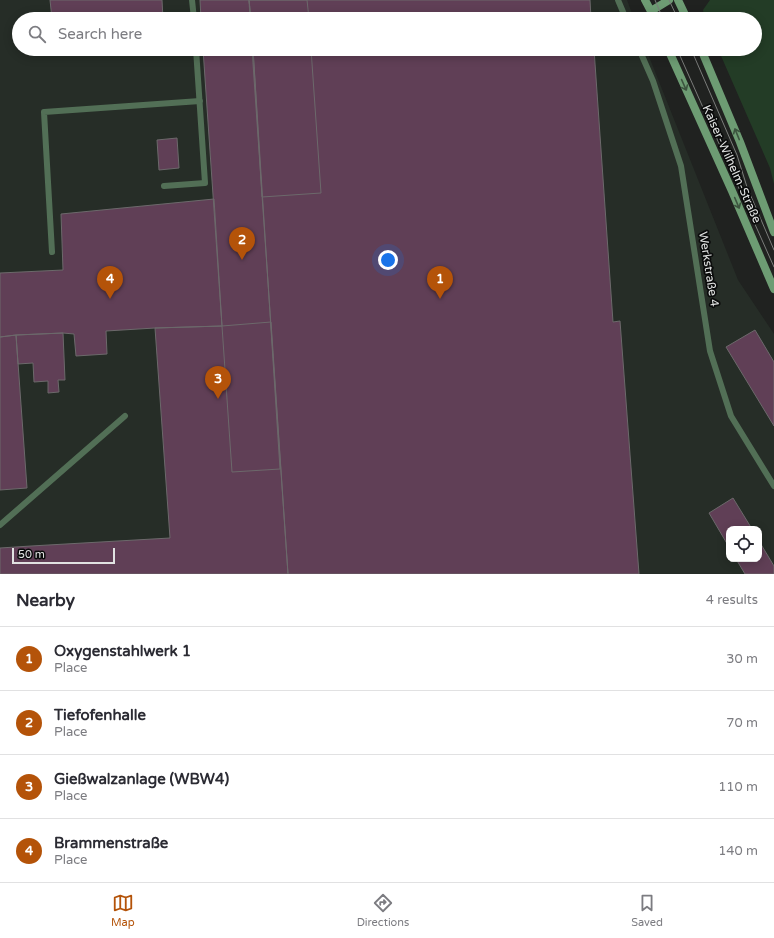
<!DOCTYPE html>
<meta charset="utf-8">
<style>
body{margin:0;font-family:"Varela Round",sans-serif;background:#f2f2f3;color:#2b2b33}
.controls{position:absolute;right:12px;bottom:12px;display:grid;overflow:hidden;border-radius:8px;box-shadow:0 2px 10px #0003}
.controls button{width:36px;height:36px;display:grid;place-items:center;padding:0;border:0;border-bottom:1px solid #e1e1e2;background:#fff;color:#2b2b33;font:20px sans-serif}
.scale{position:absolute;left:12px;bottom:10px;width:103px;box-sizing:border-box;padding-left:4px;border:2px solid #e1e3e2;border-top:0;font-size:11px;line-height:14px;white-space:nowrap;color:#e1e3e2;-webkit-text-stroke:3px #0a0b0b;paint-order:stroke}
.you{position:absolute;left:388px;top:260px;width:14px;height:14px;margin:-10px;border:3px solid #fff;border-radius:50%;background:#1a73e8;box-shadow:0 0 0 6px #1a73e833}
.badge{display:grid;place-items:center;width:26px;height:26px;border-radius:50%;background:#b45309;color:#fff;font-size:13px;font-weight:700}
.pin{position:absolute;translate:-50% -33px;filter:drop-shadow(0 1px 2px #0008)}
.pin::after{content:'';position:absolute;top:21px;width:14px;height:12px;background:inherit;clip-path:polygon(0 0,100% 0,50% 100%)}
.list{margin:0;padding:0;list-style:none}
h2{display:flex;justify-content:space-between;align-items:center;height:52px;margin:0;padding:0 16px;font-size:17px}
h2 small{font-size:13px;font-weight:400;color:#7c7c81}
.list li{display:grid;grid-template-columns:26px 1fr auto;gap:12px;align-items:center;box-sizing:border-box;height:64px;padding:0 16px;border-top:1px solid #e1e1e2}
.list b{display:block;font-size:15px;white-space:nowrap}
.list p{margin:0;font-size:13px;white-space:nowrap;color:#7c7c81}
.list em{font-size:13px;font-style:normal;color:#7c7c81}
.icon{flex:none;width:22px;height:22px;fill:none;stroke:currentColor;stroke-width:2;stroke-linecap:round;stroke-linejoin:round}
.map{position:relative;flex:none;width:774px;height:574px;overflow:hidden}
.search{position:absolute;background:#fff;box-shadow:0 2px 10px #0003;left:12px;right:12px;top:12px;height:44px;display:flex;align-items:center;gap:10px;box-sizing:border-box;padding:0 14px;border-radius:22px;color:#7c7c81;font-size:15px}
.sheet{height:308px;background:#fff}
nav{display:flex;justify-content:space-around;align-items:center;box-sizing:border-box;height:56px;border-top:1px solid #e1e1e2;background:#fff;font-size:11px;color:#7c7c81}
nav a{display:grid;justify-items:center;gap:2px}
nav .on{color:#b45309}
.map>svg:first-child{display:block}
</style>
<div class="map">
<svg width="774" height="574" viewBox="0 0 774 574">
<rect width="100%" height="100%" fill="#202220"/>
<!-- built -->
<path fill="#262d27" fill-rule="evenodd" d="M 0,0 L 627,0 L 634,19 L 19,19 L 19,49 L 646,49 L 738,280 L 774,334 L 774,574 L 0,574 ZM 729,529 L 759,529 L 759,559 L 729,559 Z"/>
<!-- green -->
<path fill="#233c26" d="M 710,0 L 774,0 L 774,184 L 770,168 L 718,49 L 755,49 L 755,19 L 705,19 L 703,10 Z"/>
<!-- building -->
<path fill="#603f56" stroke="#6c696b" d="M 50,0 L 162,0 L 163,19 L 52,19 Z
M 200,0 L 249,0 L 251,19 L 201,19 Z
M 249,0 L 590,0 L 591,19 L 250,19 Z
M 249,0 L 307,0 L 309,19 L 251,19 Z
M 203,49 L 253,49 L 280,469 L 232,472 Z
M 252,49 L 594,49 L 613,322 L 620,321 L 639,574 L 288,574 Z
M 253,49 L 311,49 L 321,193 L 262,197 Z
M 177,138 L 179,168 L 159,170 L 157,140 Z
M 214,199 L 222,326 L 155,328 L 106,331 L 107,354 L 76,356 L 74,334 L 63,333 L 16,335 L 0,337 L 0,273 L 63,270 L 61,214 Z
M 271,322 L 288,574 L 0,574 L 0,548 L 31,546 L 170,538 L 155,328 L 222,326 Z
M 755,330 L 774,362 L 774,426 L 726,347 Z
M 63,333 L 65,380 L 58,380 L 59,392 L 48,393 L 48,381 L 34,382 L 33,363 L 18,364 L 16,335 Z
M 16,335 L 27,488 L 0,490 L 0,337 Z
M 733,498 L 752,529 L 729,529 L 729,547 L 709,513 Z
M 759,541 L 774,566 L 774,574 L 745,574 L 736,559 L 759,559 Z"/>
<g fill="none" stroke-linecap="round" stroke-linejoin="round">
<!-- lane -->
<path stroke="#526f56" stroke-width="6" d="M 192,0 L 194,19
M 618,0 L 626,19
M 639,49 L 653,81 L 681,166 L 710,351 L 731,416 L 774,486
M 164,186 L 205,183 L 196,49
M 52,252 L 44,112 L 200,101
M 0,525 L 125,416"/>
<!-- secondary -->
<path stroke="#6d9c73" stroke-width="8" d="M 645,0 L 655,19
M 678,0 L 687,19
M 651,11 L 669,0
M 668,49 L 732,191 L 774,289
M 701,49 L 740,142 L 774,232"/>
<!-- tram -->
<path stroke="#7b7d7b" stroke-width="1" d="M 655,0 L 663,19
M 669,0 L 678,19
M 677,49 L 774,267
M 691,49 L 737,155 L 747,187 L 774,250"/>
</g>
<!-- one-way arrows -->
<defs><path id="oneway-shaft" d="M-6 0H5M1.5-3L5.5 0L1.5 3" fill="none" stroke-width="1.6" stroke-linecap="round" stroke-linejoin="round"/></defs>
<g stroke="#3c543f">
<use href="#oneway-shaft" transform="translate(684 85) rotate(66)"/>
<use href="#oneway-shaft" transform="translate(737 134) rotate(-112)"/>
<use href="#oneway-shaft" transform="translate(737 203) rotate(67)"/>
</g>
<g text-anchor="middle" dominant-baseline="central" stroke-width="3.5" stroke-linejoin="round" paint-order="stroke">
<!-- street labels -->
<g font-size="12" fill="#e1e3e2" stroke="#0a0b0b">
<text transform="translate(732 164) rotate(66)">Kaiser-Wilhelm-Straße</text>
<text transform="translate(709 269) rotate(81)">Werkstraße 4</text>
</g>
</g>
</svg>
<div class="controls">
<button><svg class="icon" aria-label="locate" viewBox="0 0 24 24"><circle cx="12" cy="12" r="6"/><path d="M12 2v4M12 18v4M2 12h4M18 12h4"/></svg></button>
</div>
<div class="scale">50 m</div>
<div class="you"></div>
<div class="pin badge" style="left:440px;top:299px">1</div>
<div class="pin badge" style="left:242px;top:260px">2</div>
<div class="pin badge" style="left:218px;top:399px">3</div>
<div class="pin badge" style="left:110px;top:299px">4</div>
<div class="search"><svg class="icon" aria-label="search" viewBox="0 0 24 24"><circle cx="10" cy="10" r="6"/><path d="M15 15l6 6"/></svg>Search here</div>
</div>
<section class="sheet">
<h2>Nearby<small>4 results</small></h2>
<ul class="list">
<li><span class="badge">1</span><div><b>Oxygenstahlwerk 1</b><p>Place</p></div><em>30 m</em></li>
<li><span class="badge">2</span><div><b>Tiefofenhalle</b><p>Place</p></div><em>70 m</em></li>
<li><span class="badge">3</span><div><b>Gießwalzanlage (WBW4)</b><p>Place</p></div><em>110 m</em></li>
<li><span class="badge">4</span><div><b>Brammenstraße</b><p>Place</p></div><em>140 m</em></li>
</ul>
</section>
<nav>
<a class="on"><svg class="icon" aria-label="map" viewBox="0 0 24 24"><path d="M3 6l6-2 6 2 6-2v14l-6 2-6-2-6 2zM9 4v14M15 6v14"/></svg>Map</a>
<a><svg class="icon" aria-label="directions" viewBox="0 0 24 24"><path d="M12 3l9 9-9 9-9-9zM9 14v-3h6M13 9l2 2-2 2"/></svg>Directions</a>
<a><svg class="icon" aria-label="saved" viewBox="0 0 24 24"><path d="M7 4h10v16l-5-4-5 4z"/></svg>Saved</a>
</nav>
